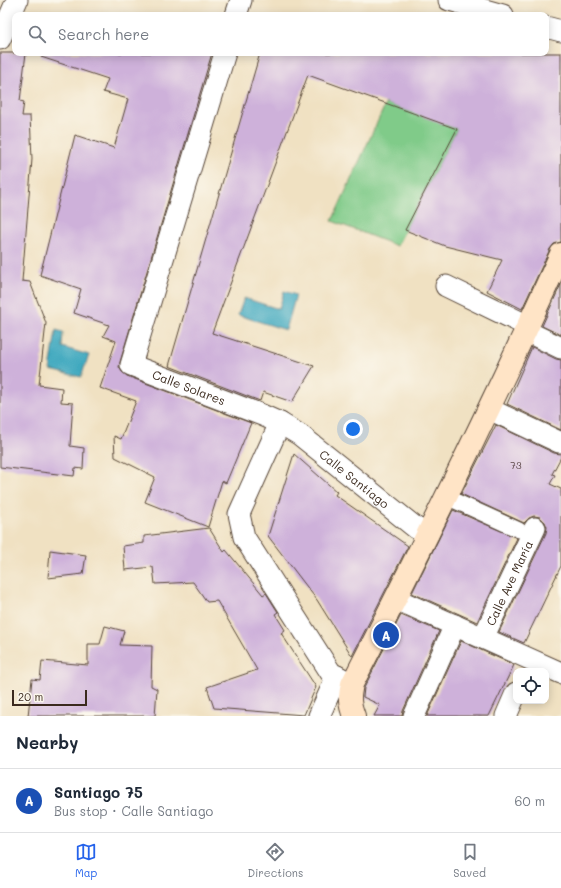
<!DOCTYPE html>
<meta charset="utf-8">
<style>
body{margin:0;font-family:Mali,sans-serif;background:#f6f6f7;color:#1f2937}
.controls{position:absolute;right:12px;bottom:12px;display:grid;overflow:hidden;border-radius:8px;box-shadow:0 2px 10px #0003}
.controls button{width:36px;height:36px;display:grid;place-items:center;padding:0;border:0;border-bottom:1px solid #e0e1e3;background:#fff;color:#1f2937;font:20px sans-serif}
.scale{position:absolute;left:12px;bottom:10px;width:75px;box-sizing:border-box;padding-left:4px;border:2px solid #3b2a1e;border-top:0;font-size:11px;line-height:14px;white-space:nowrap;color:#3b2a1e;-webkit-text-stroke:3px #fbf7ec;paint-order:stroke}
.you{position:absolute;left:353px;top:429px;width:14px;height:14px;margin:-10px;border:3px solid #fff;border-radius:50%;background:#1a73e8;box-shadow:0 0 0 6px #1a73e833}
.badge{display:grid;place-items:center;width:26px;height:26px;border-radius:50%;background:#2563eb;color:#fff;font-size:13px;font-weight:700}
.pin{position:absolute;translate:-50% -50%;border:2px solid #fff;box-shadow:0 1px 4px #0006}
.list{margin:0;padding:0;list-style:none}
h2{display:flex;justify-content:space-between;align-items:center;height:52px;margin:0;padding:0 16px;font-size:17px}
h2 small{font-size:13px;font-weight:400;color:#747a83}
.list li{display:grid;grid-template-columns:26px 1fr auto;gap:12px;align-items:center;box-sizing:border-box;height:64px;padding:0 16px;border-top:1px solid #e0e1e3}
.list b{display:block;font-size:15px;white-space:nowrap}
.list p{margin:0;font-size:13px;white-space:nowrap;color:#747a83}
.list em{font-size:13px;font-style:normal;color:#747a83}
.icon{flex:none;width:22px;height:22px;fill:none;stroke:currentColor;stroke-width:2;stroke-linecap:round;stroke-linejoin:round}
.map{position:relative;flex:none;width:561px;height:716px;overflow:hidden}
.search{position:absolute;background:#fff;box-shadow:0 2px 10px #0003;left:12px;right:12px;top:12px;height:44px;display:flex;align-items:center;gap:10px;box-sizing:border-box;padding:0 14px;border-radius:8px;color:#747a83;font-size:15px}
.sheet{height:116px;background:#fff}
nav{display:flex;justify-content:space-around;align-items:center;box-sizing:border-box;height:56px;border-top:1px solid #e0e1e3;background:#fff;font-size:11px;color:#747a83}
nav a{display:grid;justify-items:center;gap:2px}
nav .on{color:#2563eb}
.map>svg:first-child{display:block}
</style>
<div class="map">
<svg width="561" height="716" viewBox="0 0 561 716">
<rect width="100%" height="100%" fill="#fbf7ec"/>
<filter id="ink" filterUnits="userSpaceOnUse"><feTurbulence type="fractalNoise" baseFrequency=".025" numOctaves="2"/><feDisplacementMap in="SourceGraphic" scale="8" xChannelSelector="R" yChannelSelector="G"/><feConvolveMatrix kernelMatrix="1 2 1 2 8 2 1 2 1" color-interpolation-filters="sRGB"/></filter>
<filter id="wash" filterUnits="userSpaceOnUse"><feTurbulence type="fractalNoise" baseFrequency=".012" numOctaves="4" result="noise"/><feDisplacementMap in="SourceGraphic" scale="16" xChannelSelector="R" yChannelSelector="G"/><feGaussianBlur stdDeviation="0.9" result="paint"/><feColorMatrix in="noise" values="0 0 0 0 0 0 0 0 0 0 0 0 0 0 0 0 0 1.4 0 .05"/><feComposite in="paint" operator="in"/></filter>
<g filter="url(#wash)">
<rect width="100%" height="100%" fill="#f0e1c2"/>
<!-- green -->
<path fill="#80cb89" stroke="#5e7a54" d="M 386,103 L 457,129 L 397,246 L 332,221 Z"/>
<!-- water -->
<path fill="#3fa9bf" stroke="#3d6a6e" d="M 284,291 L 296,295 L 286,330 L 238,315 L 244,298 L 279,309 Z
M 56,330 L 63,332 L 62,347 L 89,355 L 81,377 L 50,370 Z"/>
<g id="blocks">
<!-- building -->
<path fill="#ceb1da" d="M 0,53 L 26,53 L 20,101 L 24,102 L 22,116 L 30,116 L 32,159 L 22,281 L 30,282 L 46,323 L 39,385 L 62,388 L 61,402 L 73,403 L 70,446 L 84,448 L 83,469 L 75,468 L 74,476 L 0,467 Z
M 41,53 L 212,53 L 120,362 L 119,367 L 122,372 L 127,376 L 251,423 L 226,483 L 222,481 L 208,527 L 145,502 L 155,477 L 115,457 L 114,436 L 121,439 L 136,401 L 100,388 L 116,341 L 103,336 L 109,325 L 74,313 L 81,289 L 40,275 L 75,135 L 114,148 L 128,99 L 103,92 L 108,79 L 41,57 Z
M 260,53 L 561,53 L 561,242 L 554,244 L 550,249 L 522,309 L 487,291 L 502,260 L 445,246 L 405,230 L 457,129 L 308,75 L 212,333 L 314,366 L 292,402 L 263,392 L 260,401 L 169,366 Z
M 561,284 L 561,335 L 542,326 Z
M 532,347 L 556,359 L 561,360 L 561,430 L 507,404 Z
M 496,425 L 554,453 L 561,454 L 561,457 L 552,474 L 555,475 L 550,484 L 561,489 L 561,566 L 524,643 L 499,632 L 546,533 L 547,527 L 545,522 L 540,517 L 534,516 L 529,518 L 524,523 L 461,494 Z
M 294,454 L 337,492 L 335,495 L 408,546 L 352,656 L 317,600 L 268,536 Z
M 453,510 L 517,538 L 477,622 L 412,593 Z
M 209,528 L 224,552 L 226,550 L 263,595 L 266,593 L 278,612 L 275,614 L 285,630 L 281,633 L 316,687 L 304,715 L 214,708 L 207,687 L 257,670 L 217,601 L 207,602 L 193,582 L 155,584 L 153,567 L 125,570 L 123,546 L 144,543 L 144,536 Z
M 50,550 L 86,555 L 83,574 L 48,578 Z
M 401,615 L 439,631 L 403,711 L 402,716 L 374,716 L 380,705 L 363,697 L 364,688 Z
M 105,626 L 124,631 L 120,645 L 152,646 L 151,686 L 157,689 L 155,716 L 28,716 L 32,679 L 40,680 L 42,661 L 88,665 L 88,644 L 100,644 Z
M 461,641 L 514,665 L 489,716 L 427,716 Z"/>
</g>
</g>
<g filter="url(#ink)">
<use href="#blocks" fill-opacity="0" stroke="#564537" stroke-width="1"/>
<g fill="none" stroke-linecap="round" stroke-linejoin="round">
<!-- pedestrian casing -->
<g stroke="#564537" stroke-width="17">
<path id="pedestrian" d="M 453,500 L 519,530"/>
</g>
<!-- minor casing -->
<g stroke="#564537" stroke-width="23">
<g id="minor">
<path d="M 449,0 L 503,15"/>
<path d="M 236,15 L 241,0"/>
<path d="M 546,27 L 561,31"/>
<path d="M 0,39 L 17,0"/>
<path id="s1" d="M 225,53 L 131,365 L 262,415 L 280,423 L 300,435 L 416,528 L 428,534"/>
<path d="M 446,286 L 528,326"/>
<path d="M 526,331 L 561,348"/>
<path d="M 489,409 L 559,442"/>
<path d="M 280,423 L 239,514 L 244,537 L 331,673 L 352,684"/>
<path d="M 396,599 L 561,673"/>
<path id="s2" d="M 483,638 L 535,528"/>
<path d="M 319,716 L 337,676"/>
<path d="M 414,716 L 455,625"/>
<path d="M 506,716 L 516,693"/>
</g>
</g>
<!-- secondary casing -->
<g stroke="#564537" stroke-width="24">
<path id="secondary" d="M 354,716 C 349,703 349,698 352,684 C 425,542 495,399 561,254"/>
</g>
<!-- pedestrian -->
<use href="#pedestrian" stroke="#fff" stroke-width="15"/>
<!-- minor -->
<use href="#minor" stroke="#fff" stroke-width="21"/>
<!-- secondary -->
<use href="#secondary" stroke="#ffe4c6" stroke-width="22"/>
</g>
</g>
<g text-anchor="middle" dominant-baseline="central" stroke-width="3" stroke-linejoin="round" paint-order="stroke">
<!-- number labels -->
<g font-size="10" fill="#604c4d">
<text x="516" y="465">73</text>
</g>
<!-- street labels -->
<g font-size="12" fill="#3b2a1e" stroke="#fbf7ec">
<text stroke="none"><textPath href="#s1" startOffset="388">Calle Solares</textPath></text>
<text stroke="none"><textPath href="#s1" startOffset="579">Calle Santiago</textPath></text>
<text stroke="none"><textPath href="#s2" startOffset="61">Calle Ave María</textPath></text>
</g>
</g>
</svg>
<div class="controls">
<button><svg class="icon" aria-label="locate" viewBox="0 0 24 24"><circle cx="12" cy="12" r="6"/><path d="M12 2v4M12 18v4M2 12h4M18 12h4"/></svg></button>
</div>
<div class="scale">20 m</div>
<div class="you"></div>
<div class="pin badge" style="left:386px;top:635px;background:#1a4fb4">A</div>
<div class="search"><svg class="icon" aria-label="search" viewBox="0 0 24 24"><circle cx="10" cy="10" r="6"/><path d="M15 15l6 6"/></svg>Search here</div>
</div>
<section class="sheet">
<h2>Nearby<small></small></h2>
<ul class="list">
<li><span class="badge" style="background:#1a4fb4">A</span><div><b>Santiago 75</b><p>Bus stop · Calle Santiago</p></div><em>60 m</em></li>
</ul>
</section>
<nav>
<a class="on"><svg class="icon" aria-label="map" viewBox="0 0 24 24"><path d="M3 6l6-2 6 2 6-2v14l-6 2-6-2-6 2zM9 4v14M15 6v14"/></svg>Map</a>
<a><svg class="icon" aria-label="directions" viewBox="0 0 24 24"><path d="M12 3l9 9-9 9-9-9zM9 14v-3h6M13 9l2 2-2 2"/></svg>Directions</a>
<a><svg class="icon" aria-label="saved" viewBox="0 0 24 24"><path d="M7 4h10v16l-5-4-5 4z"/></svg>Saved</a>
</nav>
